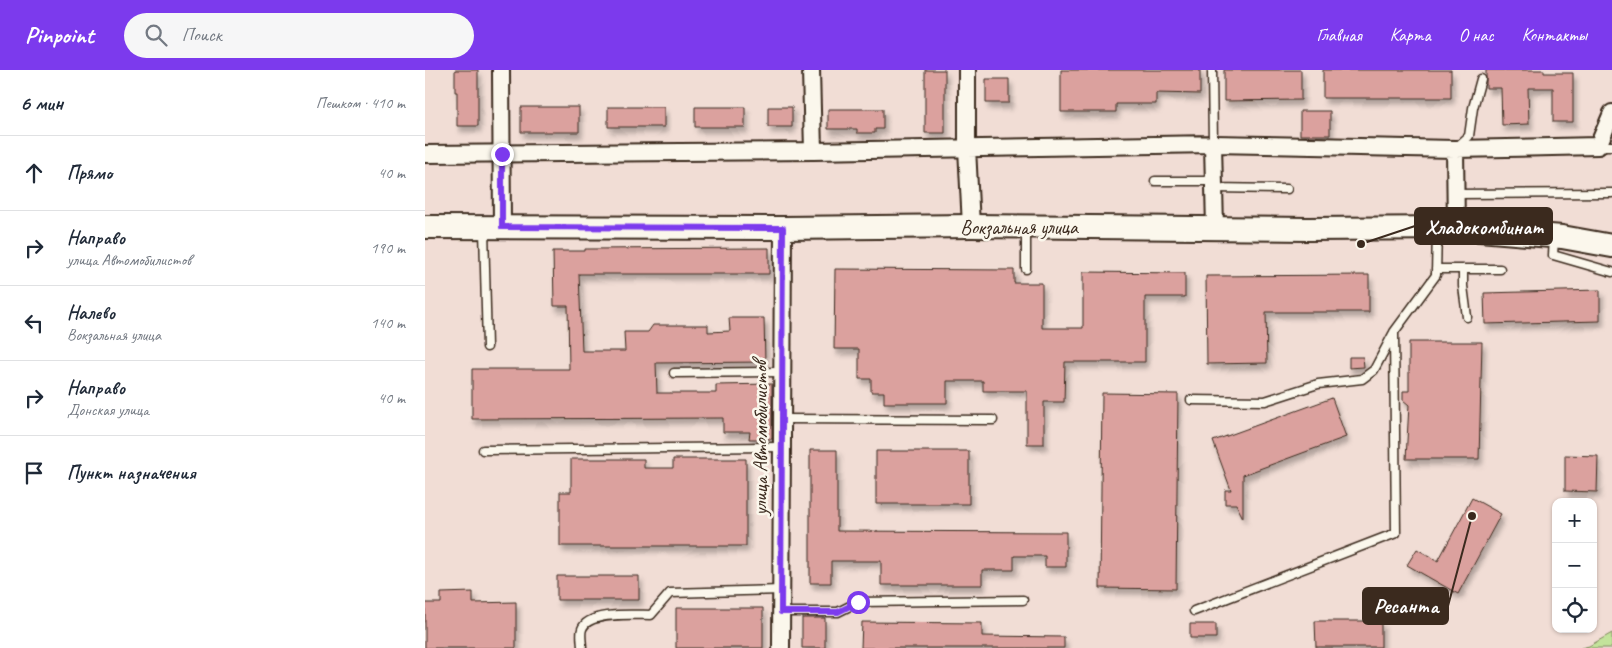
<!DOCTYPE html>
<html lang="ru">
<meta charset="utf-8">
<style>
body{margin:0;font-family:Caveat,sans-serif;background:#f6f6f7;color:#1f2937}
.controls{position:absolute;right:15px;bottom:15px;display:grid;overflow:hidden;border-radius:10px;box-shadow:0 1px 4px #0004}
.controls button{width:45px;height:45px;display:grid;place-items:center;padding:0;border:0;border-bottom:1px solid #e0e1e3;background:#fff;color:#1f2937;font:25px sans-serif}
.stop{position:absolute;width:15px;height:15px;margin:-11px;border:4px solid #7c3aed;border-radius:50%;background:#fff}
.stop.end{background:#7c3aed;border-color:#fff;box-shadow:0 1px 5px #0008}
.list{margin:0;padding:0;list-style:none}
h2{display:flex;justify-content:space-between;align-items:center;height:65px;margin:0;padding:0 20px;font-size:21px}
h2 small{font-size:16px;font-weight:400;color:#747a83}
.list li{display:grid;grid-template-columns:32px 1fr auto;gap:15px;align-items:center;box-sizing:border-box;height:75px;padding:0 20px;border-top:1px solid #e0e1e3}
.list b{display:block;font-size:19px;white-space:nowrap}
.list p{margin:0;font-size:16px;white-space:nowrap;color:#747a83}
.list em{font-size:16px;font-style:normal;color:#747a83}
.icon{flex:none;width:28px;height:28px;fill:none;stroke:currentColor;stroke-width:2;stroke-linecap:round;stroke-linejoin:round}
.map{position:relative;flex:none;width:1187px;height:578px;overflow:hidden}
header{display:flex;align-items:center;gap:30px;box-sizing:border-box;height:70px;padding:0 25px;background:#7c3aed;color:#fff}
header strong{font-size:24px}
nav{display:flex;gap:28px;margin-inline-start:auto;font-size:18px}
.search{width:350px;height:45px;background:#f6f6f7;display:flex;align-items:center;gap:12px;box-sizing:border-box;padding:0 18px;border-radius:28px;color:#747a83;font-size:19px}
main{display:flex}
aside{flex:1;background:#fff}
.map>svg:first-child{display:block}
</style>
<header>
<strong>Pinpoint</strong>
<div class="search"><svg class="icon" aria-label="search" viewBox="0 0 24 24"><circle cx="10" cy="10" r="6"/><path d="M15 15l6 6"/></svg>Поиск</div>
<nav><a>Главная</a><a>Карта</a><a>О нас</a><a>Контакты</a></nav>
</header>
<main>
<aside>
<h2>6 мин<small>Пешком · 410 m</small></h2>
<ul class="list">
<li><svg class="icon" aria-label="ahead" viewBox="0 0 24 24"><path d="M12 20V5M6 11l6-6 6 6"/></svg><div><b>Прямо</b></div><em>40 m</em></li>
<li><svg class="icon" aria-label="right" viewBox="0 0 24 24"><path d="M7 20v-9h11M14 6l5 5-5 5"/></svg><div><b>Направо</b><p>улица Автомобилистов</p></div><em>190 m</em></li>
<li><svg class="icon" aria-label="left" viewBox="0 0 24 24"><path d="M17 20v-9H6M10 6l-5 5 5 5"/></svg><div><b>Налево</b><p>Вокзальная улица</p></div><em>140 m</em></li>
<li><svg class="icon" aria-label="right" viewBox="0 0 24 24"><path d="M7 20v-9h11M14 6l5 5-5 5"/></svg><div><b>Направо</b><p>Донская улица</p></div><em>40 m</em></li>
<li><svg class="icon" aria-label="arrive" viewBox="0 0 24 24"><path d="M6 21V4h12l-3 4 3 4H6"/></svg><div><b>Пункт назначения</b></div></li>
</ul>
</aside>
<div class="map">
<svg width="1187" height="578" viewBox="0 0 1187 578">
<defs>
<filter id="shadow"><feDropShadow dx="3" dy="5.5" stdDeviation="2.5" flood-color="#0004"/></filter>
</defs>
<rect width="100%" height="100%" fill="#f1ddd5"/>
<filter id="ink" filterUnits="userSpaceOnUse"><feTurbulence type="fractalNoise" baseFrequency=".02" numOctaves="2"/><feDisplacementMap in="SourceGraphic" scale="10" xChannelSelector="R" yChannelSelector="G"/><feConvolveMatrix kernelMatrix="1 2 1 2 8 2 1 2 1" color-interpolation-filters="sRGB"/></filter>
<g filter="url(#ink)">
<!-- green -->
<path fill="#c3e39b" stroke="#7f865c" d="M 1187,563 L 1187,578 L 1156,578 L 1164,576 Z"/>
<!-- building -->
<path fill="#dba19e" stroke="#3b2a1e" filter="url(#shadow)" d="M 30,0 L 53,0 L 53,56 L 32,56 L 32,22 L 30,22 Z
M 500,0 L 520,0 L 520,63 L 500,63 Z
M 636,0 L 775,0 L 775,24 L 731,23 L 731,34 L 691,34 L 691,42 L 636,42 Z
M 799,0 L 876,0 L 876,30 L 799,31 Z
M 898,0 L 1026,0 L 1026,28 L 898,28 Z
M 1061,0 L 1119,0 L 1119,3 L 1148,3 L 1148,52 L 1128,52 L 1128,18 L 1103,18 L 1104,54 L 1077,55 L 1076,18 L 1061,18 Z
M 561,9 L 584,9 L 584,33 L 561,33 Z
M 96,37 L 154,37 L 154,62 L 96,62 Z
M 183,37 L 239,37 L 239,57 L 183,57 Z
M 270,37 L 320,37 L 320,57 L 270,57 Z
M 343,37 L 367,37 L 367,57 L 343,57 Z
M 403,39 L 458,39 L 458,59 L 450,59 L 450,63 L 432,63 L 432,59 L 403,59 Z
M 875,41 L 905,41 L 905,65 L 875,65 Z
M 344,178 L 344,204 L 154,204 L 157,281 L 200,281 L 199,262 L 223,262 L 228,255 L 283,255 L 283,262 L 305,261 L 304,248 L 339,248 L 340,292 L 231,293 L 232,323 L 291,323 L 291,315 L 347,314 L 347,369 L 324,369 L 325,362 L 298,362 L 298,348 L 47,349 L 47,299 L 144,299 L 143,236 L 129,236 L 128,181 L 160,181 L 160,179 Z
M 410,199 L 589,200 L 589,213 L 617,213 L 617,258 L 658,258 L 658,202 L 760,203 L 760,227 L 720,227 L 720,292 L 640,292 L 639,332 L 619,332 L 619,374 L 602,374 L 602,321 L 558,321 L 558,311 L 522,311 L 522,333 L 459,333 L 459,322 L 446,322 L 446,309 L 434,309 L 434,279 L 409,279 Z
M 944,205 L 944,242 L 841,242 L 842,293 L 782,294 L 781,206 Z
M 1175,220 L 1175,251 L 1060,254 L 1059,223 Z
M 984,272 L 1057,272 L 1054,389 L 981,389 L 984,335 L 978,330 L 978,321 L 984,321 Z
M 924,287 L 938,287 L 939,297 L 924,298 Z
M 677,323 L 753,324 L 751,519 L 675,518 Z
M 907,328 L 921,367 L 818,405 L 818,448 L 811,434 L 800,434 L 800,420 L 806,420 L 788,371 Z
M 385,380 L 412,380 L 412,461 L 641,462 L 641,497 L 620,497 L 620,486 L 589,486 L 589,500 L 557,500 L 557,515 L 456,515 L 456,491 L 406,491 L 406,513 L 385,513 Z
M 451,381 L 544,381 L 544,434 L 451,434 Z
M 1140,385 L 1173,386 L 1172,422 L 1140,421 Z
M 146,389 L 219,389 L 219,398 L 248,398 L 248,389 L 321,389 L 321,476 L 135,476 L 135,422 L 146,422 Z
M 1047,428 L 1076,444 L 1033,524 L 982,495 L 992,479 L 1013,491 Z
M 132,506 L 214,506 L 214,530 L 132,530 Z
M 48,522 L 48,533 L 91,532 L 91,578 L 0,578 L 0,533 L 16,533 L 16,523 Z
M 251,538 L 338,538 L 338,578 L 251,578 Z
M 377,548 L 400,548 L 400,578 L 377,578 Z
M 890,551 L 956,551 L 956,577 L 891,577 Z
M 437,552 L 557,553 L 557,566 L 639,567 L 639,578 L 436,578 Z
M 765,554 L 791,554 L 791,568 L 765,568 Z"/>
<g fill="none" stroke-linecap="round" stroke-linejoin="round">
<!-- lane casing -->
<g stroke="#3b2a1e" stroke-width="11">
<path id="lane" d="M 787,0 L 788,74
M 1173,76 L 1187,76
M 1032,77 L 1044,66 L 1048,38 L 1056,9
M 730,111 L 789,111
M 789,118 L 862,119
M 1031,124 L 1187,123
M 59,159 L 62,277
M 601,159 L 601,199
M 1129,168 L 1128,185 L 1187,202
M 1011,199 L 1075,199
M 1038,199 L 1038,216 L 1042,247
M 249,303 L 357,302
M 766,330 L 840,331 L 893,314 L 937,309 L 949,300 L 968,264
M 357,349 L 568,350
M 58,380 L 357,377
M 769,541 L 971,463 L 969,262 L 1011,205 L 1012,160
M 356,542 L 413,542 L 433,532 L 598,530
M 157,578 C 157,572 155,564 157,559 C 163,541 210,545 226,545 L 245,523 L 356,520"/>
</g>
<!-- street casing -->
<g stroke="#3b2a1e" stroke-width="20">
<path id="street" d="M 76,0 L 77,157
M 386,0 L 388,81
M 542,0 L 542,78 L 546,156
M 788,74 L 790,158
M 1030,79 L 1031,158
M 0,84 L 388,81 L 788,74 L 1030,79 L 1173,76 L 1187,43
M 356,578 L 358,158"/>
</g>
<!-- secondary casing -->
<g stroke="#3b2a1e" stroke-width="26">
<path id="secondary" d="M 0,157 L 358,158 L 546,156 L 882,159 L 1031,158 L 1137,167 L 1187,176"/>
</g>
<!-- lane -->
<use href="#lane" stroke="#fbf7ec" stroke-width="8"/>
<!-- street -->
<use href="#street" stroke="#fbf7ec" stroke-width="16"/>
<!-- secondary -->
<use href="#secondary" stroke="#fbf7ec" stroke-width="22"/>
</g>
</g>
<g fill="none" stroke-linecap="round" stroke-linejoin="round" filter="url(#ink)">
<!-- route -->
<path stroke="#7c3aed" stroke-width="6" d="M 77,84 L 77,157 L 358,158 L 356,542 L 413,542 L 433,532"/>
</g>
<g text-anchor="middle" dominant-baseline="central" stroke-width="5" stroke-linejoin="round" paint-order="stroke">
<!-- street labels -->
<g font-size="20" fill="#3b2a1e" stroke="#fbf7ec">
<text x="594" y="157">Вокзальная улица</text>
<text transform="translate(335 368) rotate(-90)">улица Автомобилистов</text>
</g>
</g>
<!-- callouts -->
<path fill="none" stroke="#3b2a1e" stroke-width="2" d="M936 174L990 156M1047 446L1023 536"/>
<g fill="#3b2a1e" stroke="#fbf7ec" stroke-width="2">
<circle cx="936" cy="174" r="5"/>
<circle cx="1047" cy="446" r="5"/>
</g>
<g fill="#3b2a1e" stroke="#3b2a1e" stroke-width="2">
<rect x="990" y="138" width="137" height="36" rx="5"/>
<rect x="938" y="518" width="85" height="36" rx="5"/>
</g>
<g font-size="21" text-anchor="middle" font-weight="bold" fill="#fff">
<text x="1059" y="164">Хладокомбинат</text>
<text x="981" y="543">Ресанта</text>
</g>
</svg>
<div class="controls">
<button>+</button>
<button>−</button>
<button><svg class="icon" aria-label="locate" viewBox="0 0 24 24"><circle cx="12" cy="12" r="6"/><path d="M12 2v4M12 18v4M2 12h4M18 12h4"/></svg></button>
</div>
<div class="stop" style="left:433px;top:532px"></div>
<div class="stop end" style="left:77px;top:84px"></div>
</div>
</main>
